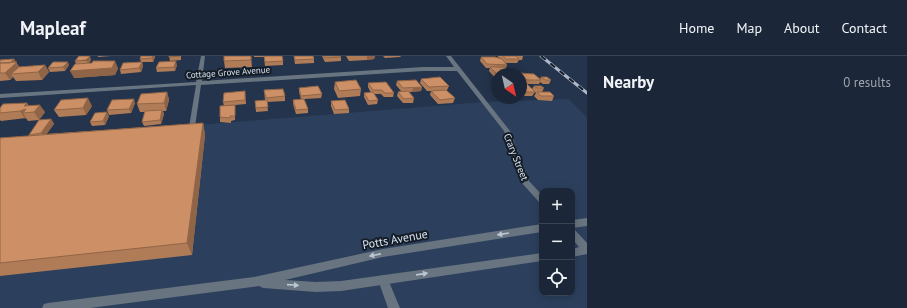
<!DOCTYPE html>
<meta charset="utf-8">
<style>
body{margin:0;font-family:"PT Sans",sans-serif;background:#283344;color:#f1f3f6}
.controls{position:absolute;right:12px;bottom:12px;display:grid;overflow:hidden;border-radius:8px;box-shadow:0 2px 10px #0003}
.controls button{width:36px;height:36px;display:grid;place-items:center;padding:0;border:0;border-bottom:1px solid #394453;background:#1b2739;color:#f1f3f6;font:20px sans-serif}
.compass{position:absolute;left:491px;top:12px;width:36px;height:36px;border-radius:50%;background:#1b2739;box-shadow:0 2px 10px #0003;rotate:146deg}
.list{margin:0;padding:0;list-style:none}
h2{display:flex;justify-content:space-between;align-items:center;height:52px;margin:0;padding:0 16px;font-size:17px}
h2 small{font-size:13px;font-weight:400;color:#a0a5ae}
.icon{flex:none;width:22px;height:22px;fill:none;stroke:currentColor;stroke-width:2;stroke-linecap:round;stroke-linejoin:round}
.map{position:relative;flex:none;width:587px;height:252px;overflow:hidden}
header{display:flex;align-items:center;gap:24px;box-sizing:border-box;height:56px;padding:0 20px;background:#1b2739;border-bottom:1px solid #394453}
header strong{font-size:19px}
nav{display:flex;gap:22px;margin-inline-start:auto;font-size:14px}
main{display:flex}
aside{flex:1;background:#1b2739}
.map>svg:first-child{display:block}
</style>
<header>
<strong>Mapleaf</strong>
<nav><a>Home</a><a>Map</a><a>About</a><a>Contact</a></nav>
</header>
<main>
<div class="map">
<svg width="587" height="252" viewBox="0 0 587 252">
<rect width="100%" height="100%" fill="#24344c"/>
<!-- built -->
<path fill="#2c405d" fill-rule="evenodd" d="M 569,43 L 587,62 L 587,252 L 0,252 L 0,85 L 484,46 ZM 542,135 L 572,135 L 572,237 L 542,237 Z"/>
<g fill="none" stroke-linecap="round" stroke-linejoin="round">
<!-- service -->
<path fill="#68747f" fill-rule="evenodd" d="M 383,219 L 387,221 L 400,252 L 388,252 L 378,224 L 379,221 Z"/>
<!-- minor -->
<path fill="#68747f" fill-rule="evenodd" d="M 201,0 L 205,0 L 202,25 L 423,11 L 454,11 L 446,0 L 451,0 L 510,75 L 529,125 L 542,139 L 542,147 L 539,146 L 521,126 L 504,75 L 457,15 L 423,15 L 201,29 L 195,71 L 192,73 L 189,71 L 196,29 L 0,42 L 0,38 L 196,26 Z
M 587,162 L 587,170 L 572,172 L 572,164 Z
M 542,168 L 542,176 L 383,201 L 285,224 L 316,226 L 341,225 L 542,197 L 542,205 L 341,235 L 316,236 L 263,232 L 259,230 L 90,252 L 42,252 L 44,248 L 48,247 L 254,221 L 383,193 Z
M 572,173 L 575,174 L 587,187 L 587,198 L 572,201 L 572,193 L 579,191 L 572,183 Z"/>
<!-- rail casing -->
<g stroke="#adb9ca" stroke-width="3">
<path id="rail" d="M 541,0 L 587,37"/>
</g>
<!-- rail -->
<use href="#rail" stroke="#141c26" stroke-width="2" stroke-dasharray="6" stroke-linecap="butt"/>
</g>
<!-- wall -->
<path fill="#b07c58" d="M 98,0 L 111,0 L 98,1 Z
M 169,0 L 181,0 L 181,4 L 170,5 Z
M 251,0 L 252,11 L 225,12 L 224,5 Z
M 254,0 L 282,0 L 283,5 L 283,9 L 265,10 L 264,1 L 254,1 Z
M 294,0 L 313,0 L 314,3 L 314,7 L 295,8 L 294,2 Z
M 322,0 L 340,0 L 341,1 L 341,5 L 325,6 Z
M 346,0 L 375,0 L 374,3 L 367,4 L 349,5 Z
M 383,0 L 401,0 L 400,1 L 385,2 Z
M 498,0 L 523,0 L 522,4 L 519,4 L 517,7 L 506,7 L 507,9 L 506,12 L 497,18 L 497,23 L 496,23 L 489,15 L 490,12 L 486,12 L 480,5 L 481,1 L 500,2 L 498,1 Z
M 155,1 L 153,6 L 142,6 L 143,10 L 141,16 L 121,18 L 120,14 L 141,6 L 140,3 Z
M 14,3 L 19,11 L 45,9 L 49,16 L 42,24 L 16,25 L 13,21 L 10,24 L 0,25 L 0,4 Z
M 91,4 L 89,7 L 118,12 L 115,19 L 74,22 L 76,8 L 75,5 Z
M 69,9 L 65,15 L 50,16 L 48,12 Z
M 177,9 L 175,15 L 157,16 L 156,12 Z
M 519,17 L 540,23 L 541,21 L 551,24 L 549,28 L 543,28 L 540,26 L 539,28 L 527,28 L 532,33 L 534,30 L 544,32 L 542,36 L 554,40 L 552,45 L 538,44 L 534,40 L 536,37 L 535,36 L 532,40 L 521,40 L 521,27 L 523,27 L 521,25 L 521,18 L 519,18 Z
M 421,23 L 449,30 L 447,34 L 446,34 L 455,42 L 453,47 L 438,48 L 430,39 L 431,35 L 427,35 L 420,27 Z
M 397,25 L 422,31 L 421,35 L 409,36 L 414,42 L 413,47 L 403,47 L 397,40 L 398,36 L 401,35 L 396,29 Z
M 335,26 L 361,33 L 360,40 L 338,42 L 334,33 Z
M 368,27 L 394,37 L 393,41 L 384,41 L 381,38 L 374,38 L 378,44 L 377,48 L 368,49 L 364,41 L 364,37 L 371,37 L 368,31 Z
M 299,32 L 322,38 L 321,42 L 304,43 L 308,53 L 308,57 L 296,58 L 293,48 L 293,44 L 301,43 L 299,36 Z
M 264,34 L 285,40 L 285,45 L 267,46 L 268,55 L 256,56 L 255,45 L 265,44 Z
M 245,35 L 246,48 L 224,50 L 223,46 Z
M 167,36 L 169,44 L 166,55 L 163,55 L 164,58 L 161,68 L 144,70 L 142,66 L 145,56 L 140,56 L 137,48 Z
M 331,45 L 349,53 L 349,57 L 334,58 L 331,50 Z
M 27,47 L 29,50 L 45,56 L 39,64 L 28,65 L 26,62 L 1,65 L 0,64 L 0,52 Z
M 135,47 L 131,57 L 109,59 L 107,54 Z
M 92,50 L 86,59 L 59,61 L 54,54 Z
M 235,54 L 235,64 L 231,65 L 231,67 L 220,66 L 220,61 Z
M 109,60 L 105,69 L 92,70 L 90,66 Z
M 51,63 L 54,68 L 46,78 L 203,67 L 205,79 L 192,199 L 0,220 L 0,82 L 29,80 L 29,79 Z"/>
<!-- shaded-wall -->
<path fill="#906547" d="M 90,0 L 91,4 L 88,8 L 86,4 Z
M 153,0 L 155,0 L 155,1 L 153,6 L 152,2 Z
M 367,0 L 375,0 L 374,3 L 367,4 Z
M 14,3 L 21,13 L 11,18 L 13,21 L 10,24 L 5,17 L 8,8 Z
M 115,5 L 118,12 L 115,19 L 74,22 L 70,15 Z
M 176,5 L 177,9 L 175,15 L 174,11 Z
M 68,6 L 69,9 L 65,15 L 63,11 Z
M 142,6 L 143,10 L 141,16 L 139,12 Z
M 45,9 L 49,16 L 42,24 L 38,16 Z
M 422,31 L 421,35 L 412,36 L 413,32 Z
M 167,36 L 169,44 L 166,55 L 164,47 Z
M 88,42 L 92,50 L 86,59 L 83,52 Z
M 134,43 L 135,47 L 131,57 L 129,53 Z
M 27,47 L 32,54 L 23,57 L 26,62 L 25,63 L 20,55 Z
M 40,49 L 45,56 L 39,64 L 34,56 Z
M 162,54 L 164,58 L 161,68 L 160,64 Z
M 107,56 L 109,60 L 105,69 L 103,65 Z
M 51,63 L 54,68 L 44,82 L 41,77 Z
M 203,67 L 205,79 L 192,199 L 187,187 Z"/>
<!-- building -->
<path fill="#cd9066" stroke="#906547" d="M 79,0 L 90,0 L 86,4 L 75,5 Z
M 141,0 L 153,0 L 152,2 L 140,3 Z
M 169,0 L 180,0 L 169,1 Z
M 224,0 L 251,0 L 251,4 L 224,5 Z
M 264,0 L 282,0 L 283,5 L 265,6 Z
M 294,0 L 313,0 L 314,3 L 295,4 Z
M 324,0 L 340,0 L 341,1 L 325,2 Z
M 503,0 L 516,0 L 519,3 L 506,3 Z
M 481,1 L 495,1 L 502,3 L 507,9 L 487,8 Z
M 14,3 L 10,7 L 0,7 L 0,4 Z
M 93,5 L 115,5 L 112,12 L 70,15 L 75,8 L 92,7 Z
M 176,5 L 174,11 L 156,12 L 159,6 Z
M 17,6 L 5,17 L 0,17 L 0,7 Z
M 53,6 L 68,6 L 63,11 L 48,12 Z
M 142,6 L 139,12 L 120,14 L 123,7 Z
M 45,9 L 38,16 L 11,18 L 19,11 Z
M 490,11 L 505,11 L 512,18 L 497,18 Z
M 519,17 L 534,18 L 541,24 L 527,24 L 521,19 L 521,18 Z
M 440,21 L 449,30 L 429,31 L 421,23 Z
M 541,21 L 547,21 L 551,24 L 545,24 Z
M 356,24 L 361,33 L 339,35 L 335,26 Z
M 416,24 L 422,31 L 403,32 L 397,25 Z
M 386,26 L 394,37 L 385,37 L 382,34 L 373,34 L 368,27 Z
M 521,27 L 526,27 L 535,36 L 521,36 Z
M 318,30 L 322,38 L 301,40 L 299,32 Z
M 534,30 L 541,30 L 544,32 L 538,32 Z
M 283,33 L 285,40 L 266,42 L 264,34 Z
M 446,34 L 455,42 L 440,44 L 431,35 Z
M 245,35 L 245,44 L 223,46 L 224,37 Z
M 408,35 L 414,42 L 404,43 L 398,36 Z
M 167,36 L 164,47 L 137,48 L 141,38 Z
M 373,36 L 378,44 L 369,45 L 364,37 Z
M 537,36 L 550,36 L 554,40 L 541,40 Z
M 88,42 L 83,52 L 54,54 L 61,44 Z
M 134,43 L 129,53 L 107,54 L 112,44 Z
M 304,43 L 308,53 L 296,54 L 293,44 Z
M 267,44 L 268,51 L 256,52 L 255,45 Z
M 345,44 L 349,53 L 335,54 L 331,45 Z
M 27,47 L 24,50 L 40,49 L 34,56 L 23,57 L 26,53 L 20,55 L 0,57 L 0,52 L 3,48 Z
M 235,49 L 235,60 L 230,60 L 230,62 L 220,61 L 220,50 Z
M 162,54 L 160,64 L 142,66 L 145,55 Z
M 107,56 L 103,65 L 90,66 L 95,57 Z
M 51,63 L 41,77 L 29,79 L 39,64 Z
M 203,67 L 187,187 L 0,207 L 0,82 Z"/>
<!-- one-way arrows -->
<defs><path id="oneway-solid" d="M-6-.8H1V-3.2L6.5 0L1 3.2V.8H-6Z"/></defs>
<g fill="#bac6d4">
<use href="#oneway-solid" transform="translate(503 178) rotate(171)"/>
<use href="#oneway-solid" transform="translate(375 199) rotate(169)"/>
<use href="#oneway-solid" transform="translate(422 218) rotate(-8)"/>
<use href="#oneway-solid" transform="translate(293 229) rotate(4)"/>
</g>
<g text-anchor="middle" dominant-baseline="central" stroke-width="4" stroke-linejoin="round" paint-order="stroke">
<!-- far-street labels -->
<g font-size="9" fill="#d6e1f0" stroke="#141c26">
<text transform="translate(228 16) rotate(-4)">Cottage Grove Avenue</text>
</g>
<!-- street labels -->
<g font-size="10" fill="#d6e1f0" stroke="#141c26">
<text transform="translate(516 101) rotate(68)">Crary Street</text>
</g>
<!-- near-street labels -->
<g font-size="12" fill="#d6e1f0" stroke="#141c26">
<text transform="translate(395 183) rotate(-10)">Potts Avenue</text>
</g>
</g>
</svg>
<div class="controls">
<button>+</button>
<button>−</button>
<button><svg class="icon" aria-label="locate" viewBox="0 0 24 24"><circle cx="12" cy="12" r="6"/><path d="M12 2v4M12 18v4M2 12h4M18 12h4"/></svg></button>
</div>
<svg class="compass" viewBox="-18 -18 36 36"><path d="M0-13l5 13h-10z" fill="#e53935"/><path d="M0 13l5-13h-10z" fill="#a0a5ae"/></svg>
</div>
<aside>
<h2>Nearby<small>0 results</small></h2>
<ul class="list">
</ul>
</aside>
</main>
